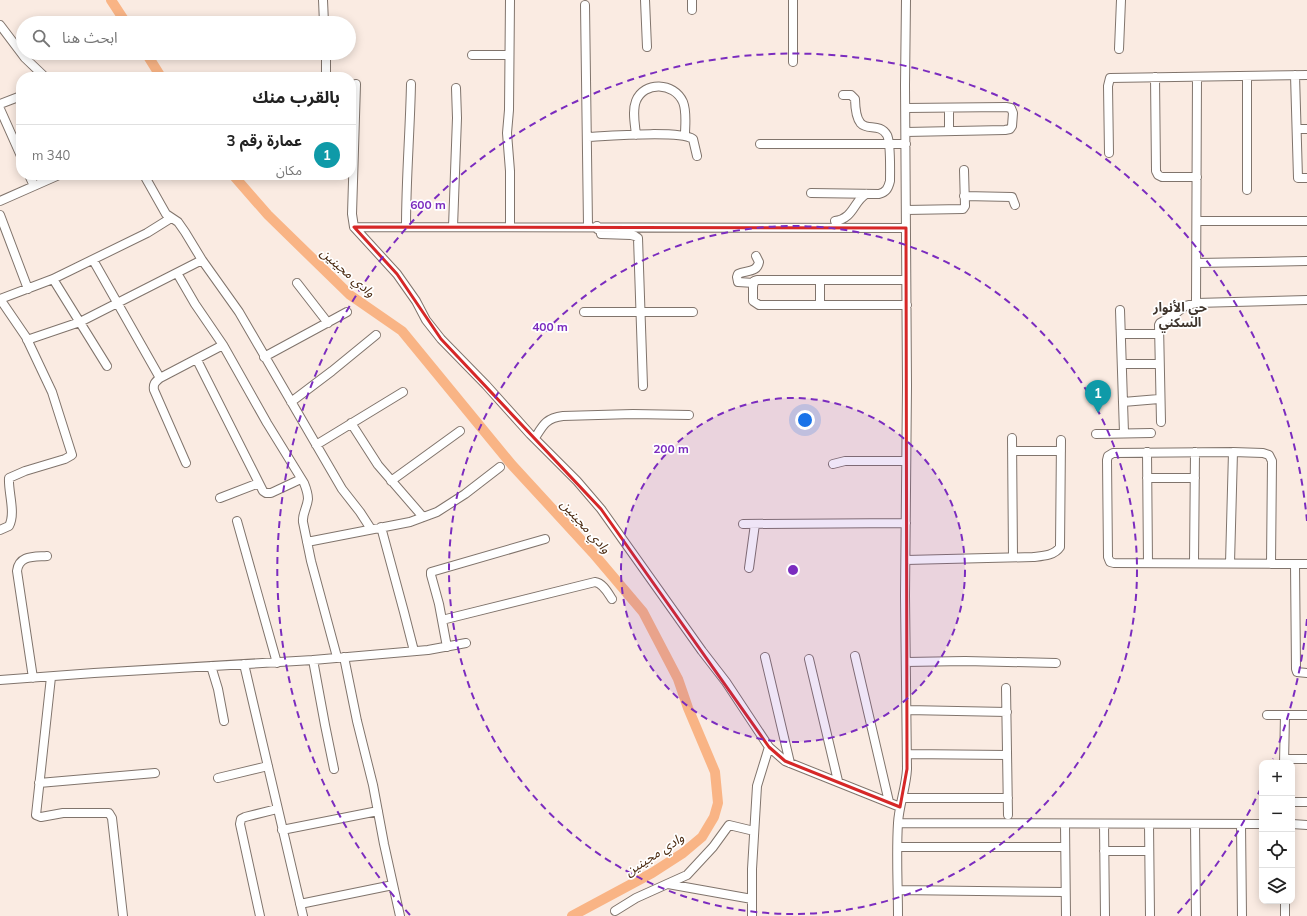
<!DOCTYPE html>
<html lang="ar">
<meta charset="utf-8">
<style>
body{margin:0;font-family:Mulish,"Noto Sans Arabic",sans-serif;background:#f6f6f6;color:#222;direction:rtl}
.controls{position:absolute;right:12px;bottom:12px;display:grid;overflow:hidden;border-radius:8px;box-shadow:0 2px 10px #0003}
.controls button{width:36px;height:36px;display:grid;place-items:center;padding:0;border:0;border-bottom:1px solid #e0e0e0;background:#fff;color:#222;font:20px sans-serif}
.you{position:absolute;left:805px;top:420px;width:14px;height:14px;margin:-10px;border:3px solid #fff;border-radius:50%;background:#1a73e8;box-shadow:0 0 0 6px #1a73e833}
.badge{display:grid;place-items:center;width:26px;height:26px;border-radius:50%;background:#ea580c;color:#fff;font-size:13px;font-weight:700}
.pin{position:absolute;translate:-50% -33px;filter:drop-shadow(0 1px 2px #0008)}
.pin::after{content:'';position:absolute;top:21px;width:14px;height:12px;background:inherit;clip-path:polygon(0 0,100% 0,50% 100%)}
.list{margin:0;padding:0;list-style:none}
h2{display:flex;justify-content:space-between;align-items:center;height:52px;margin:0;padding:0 16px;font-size:17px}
h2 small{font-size:13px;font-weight:400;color:#767676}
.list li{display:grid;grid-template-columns:26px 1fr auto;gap:12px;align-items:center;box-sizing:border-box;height:56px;padding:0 16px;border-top:1px solid #e0e0e0}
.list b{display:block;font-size:15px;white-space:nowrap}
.list p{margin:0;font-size:13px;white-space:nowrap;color:#767676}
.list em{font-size:13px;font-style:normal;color:#767676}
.icon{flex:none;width:22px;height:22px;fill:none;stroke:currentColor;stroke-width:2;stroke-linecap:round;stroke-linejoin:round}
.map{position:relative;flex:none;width:1307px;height:916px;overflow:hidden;direction:ltr}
.search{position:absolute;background:#fff;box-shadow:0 2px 10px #0003;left:16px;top:16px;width:340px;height:44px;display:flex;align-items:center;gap:10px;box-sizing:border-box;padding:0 14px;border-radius:22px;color:#767676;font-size:15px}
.panel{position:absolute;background:#fff;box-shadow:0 2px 10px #0003;left:16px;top:72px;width:340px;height:108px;border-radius:16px;direction:rtl}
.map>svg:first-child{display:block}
</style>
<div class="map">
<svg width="1307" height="916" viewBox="0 0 1307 916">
<rect width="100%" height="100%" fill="#faebe2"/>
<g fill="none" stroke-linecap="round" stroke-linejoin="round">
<!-- river -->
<path stroke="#f9b485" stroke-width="10" d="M 111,0 L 126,23
M 146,53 L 161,77
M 233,175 L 268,215 L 350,295 L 402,331 L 512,465 L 593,553 L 643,612 L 678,679 L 688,708 L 715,772 L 718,803 L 714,817 L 702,837 L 683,853 L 652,873 L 572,916"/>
<!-- minor casing -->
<g stroke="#80746c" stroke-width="10">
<path id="minor" d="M 323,0 L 324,23
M 510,0 L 509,110 L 507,133 L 510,171 L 510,227
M 645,0 L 647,47
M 692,0 L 692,10
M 585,5 L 588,226
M 0,25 L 25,58 L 45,77
M 1119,49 L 1121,0
M 326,53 L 326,77
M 472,55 L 509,55
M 793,62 L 793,0
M 1295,75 L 1298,178 L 1307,178
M 1155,77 L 1156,171 L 1158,175 L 1162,177 L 1197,177
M 356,84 L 352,214 L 354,227 L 397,274 L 416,301 L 426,320 L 441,339 L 486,385 L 530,434 L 577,481 L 601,509 L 702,651 L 726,682 L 769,747 L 785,761 L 900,807
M 0,104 L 21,96
M 906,108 L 1006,107 L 1011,108 L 1013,113 L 1012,126 L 1010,129 L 1005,130 L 906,132
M 949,108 L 949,131
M 0,109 L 21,156
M 1297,129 L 1307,129
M 636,135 C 635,124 632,111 636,101 C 644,81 674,82 683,102 C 687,112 685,125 685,135
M 587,137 C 606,136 680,130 693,139 L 697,156
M 760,144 L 906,144
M 1109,153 L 1108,86 L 1110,78 L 1307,75
M 29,175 L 34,186
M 144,175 L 166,214 L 178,222 L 185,232 L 202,260 L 239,312 L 342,489 L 360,512 L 371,529
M 1247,190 L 1247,76
M 811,193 L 879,194 C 886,192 888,189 890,181 C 890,172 891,143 887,135 C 876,117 856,143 855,99 L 851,95 L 843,95
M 964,196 L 1012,197 L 1015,205
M 0,201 L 59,175
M 906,210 L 963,209 L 965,206 L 964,170
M 0,215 L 28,289
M 835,221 C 854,218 853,202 866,194
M 1197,221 L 1307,221
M 597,226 L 597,229 L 600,230 L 601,234 L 631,235 L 635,236 L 638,238 L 643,386
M 354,227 L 906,228
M 406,227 C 406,179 410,132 411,84
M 453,227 L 457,118 L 456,88
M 93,260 L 160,378
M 1197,263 L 1307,261
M 177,273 L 195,304 L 223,345 L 267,423 L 304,483 C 306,488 308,494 308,499 C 307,508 302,514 303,522 L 311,561 L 337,657
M 53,279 L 107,366
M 820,280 L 820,305
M 906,280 L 757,280 L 754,281 L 753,287 L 753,301 L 759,305 L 907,305
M 297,283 L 328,323
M 754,283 L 738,282 L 737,277 L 738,274 C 746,270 757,273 759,262 L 756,256
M 0,299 L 53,279 L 147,233 L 171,218
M 1196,303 L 1197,77
M 1120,310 L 1124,433
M 584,312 L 693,312
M 1121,334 L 1159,334
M 27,340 L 80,322 L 202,260
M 264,357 L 347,312
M 197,360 L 263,491 L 266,493 L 271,493 L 301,479
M 1122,364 L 1159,364
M 291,402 L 332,371 L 376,335
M 1123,402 L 1159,399
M 1161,422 L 1159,325 L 1160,323 L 1171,317 L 1185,306 L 1196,303 L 1307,300
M 351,423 L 378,465 L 423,517
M 1096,434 L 1151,433
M 535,438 C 543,425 546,418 563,416 L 633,414 L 689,415
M 1012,438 L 1013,557
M 316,445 L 403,392
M 1012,451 L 1061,451
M 1147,452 L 1148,563
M 186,463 L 154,390 C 153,384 155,382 160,378 L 223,345
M 833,464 L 845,461 L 906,461
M 1147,478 L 1195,478
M 391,481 L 460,431
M 220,498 L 259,483
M 237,521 L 277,663
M 743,524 L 906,523
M 381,527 L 404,612 L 414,651
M 0,530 L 9,526 C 16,513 8,492 9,478 L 25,471 L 65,459 L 72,455 L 52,392 L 26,337 L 0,299
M 307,542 L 410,522 L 437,512 L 465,494 L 500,467
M 906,560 L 1033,557 C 1042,556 1054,556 1060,547 L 1061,440
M 1194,563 L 1195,452
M 1230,563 L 1233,452
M 1271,564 L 1272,461 L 1269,455 L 1263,453 L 1233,452 L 1113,453 L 1108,456 L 1107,460 L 1108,557 L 1110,562 L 1114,563 L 1307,564
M 1295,564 L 1296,669 L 1297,672 L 1307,673
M 749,568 L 755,524
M 442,620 L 595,582 C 603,583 608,593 612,599
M 447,647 L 439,604 L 431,575 L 431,572 L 545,539
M 855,656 L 889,802
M 344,657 L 357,721 L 373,785 L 384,844 L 400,916
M 765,657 L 790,763
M 809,659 L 838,781
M 313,660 L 325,725 L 334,769
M 906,662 L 965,661 L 1056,663
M 244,664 L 303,916
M 211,666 L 218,689 L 224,721
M 51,677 L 36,815 L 41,817 L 63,813 L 109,813 L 112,818 L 123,916
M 33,678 L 17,571 C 19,555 34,557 47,556
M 0,680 L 94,673 L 313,660 L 428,650 L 466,643
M 1006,688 L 1008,815
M 907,710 L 1007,712
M 1267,715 L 1307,715
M 907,754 L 1007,755
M 1284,759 L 1307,759
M 1284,763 L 1285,715
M 218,778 L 268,766
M 39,783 L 155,773
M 903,798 L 1008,798
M 1292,802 L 1307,802
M 898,823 L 1262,824
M 1065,824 L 1066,916
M 1104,824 L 1105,916
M 1149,824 L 1150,916
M 1195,824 L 1196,916
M 1241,824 L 1242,916
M 1292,824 L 1307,825
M 282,830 L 378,811
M 898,847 L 1065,847
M 1104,851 L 1149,851
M 668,884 L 752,899
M 898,890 L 1065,892
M 1285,901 L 1285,916
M 300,904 L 393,885
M 615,911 L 636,898 L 687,875 L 713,847 L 729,825 L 754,831
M 260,916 L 240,824 L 241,819 L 245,817 L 277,809
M 752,916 L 752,869 L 757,786 L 769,747
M 898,916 C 898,885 896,854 898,823 C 899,805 906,788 907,769 L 905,596 L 907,386 L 905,85 L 906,0"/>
</g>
<!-- minor -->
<use href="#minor" stroke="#fff" stroke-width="8"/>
</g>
<!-- marked area -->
<path fill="none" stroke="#d62828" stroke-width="3" stroke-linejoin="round" d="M 354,227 L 906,228 L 907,769 L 900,807 L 785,761 L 769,747 L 601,509 L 441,339 L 397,274 Z"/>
<!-- distance rings -->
<circle cx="793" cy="570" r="172" fill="#7b2cbf" fill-opacity=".12"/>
<g fill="none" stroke="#7b2cbf" stroke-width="2" stroke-dasharray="7 5">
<circle cx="793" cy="570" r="172"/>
<circle cx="793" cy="570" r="344"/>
<path d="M1307 619A516 516 0 0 1 1273 759M1261 788A516 516 0 0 1 1176 915M410 915A516 516 0 1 1 1307 521"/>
</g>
<g text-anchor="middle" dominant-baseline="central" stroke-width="3.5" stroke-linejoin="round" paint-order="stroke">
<!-- water labels -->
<g font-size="13" font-style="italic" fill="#49280e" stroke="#fff">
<text transform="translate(348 272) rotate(41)">وادي مجينين</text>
<text transform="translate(586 526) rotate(48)">وادي مجينين</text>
<text transform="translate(654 854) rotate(-33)">وادي مجينين</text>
</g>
<!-- neighbourhood labels -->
<g font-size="13" font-weight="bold" fill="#3f352d" stroke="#fff">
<text x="1180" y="307">حي الأنوار<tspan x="1180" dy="15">السكني</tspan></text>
</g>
</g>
<circle cx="793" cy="570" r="6" fill="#7b2cbf" stroke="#fff" stroke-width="2"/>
<g font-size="12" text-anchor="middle" font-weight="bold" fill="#7b2cbf" stroke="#fff" stroke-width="3.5" stroke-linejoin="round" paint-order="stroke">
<text x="428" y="209">600 m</text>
<text x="550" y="331">400 m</text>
<text x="671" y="453">200 m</text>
</g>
</svg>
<div class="controls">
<button>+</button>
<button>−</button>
<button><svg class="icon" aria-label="locate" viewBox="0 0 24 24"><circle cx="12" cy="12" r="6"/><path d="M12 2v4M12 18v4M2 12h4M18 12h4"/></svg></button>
<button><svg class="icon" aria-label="layers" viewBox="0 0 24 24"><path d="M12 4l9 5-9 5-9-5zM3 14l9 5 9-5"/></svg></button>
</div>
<div class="you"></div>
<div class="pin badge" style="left:1098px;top:413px;background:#0f9aa8">1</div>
<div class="search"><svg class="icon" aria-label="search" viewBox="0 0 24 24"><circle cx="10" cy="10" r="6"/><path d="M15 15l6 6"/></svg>ابحث هنا</div>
<section class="panel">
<h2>بالقرب منك<small></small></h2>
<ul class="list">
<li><span class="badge" style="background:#0f9aa8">1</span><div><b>عمارة رقم 3</b><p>مكان</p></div><em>340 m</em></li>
</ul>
</section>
</div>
